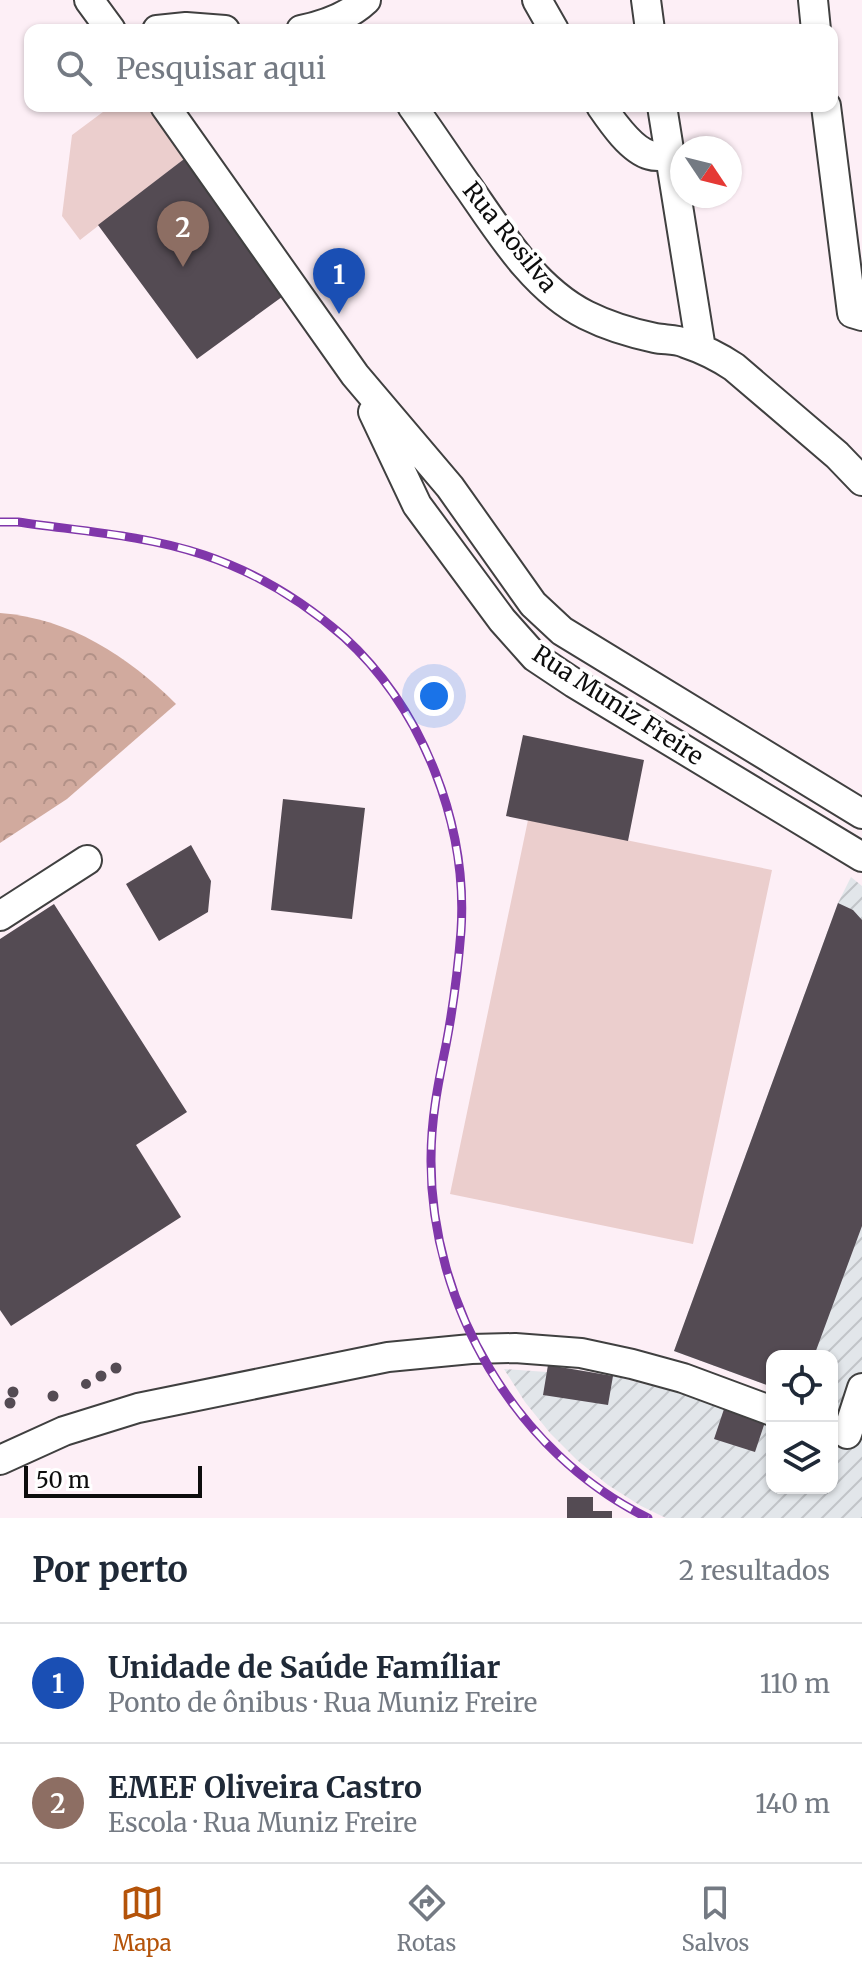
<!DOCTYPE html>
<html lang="pt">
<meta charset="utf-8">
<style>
body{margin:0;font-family:Merriweather,serif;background:#f2f2f3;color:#1f2937}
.controls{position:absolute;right:24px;bottom:24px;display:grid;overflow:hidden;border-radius:16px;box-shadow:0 2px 6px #0004}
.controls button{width:72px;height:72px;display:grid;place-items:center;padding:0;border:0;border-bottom:2px solid #e0e1e3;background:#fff;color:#1f2937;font:40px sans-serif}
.compass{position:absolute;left:670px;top:136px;width:72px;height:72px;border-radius:50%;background:#fff;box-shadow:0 2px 6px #0004;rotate:125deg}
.scale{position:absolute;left:24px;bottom:20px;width:178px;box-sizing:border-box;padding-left:8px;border:4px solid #0d0d0d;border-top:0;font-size:22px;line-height:28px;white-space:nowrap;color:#0d0d0d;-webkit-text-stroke:6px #fff;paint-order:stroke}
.you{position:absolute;left:434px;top:696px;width:28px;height:28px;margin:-20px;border:6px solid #fff;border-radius:50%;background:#1a73e8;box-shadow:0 0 0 12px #1a73e833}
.badge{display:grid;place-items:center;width:52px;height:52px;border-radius:50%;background:#b45309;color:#fff;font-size:26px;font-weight:700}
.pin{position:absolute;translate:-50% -66px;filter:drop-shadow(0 2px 4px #0008)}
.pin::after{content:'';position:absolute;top:42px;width:28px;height:24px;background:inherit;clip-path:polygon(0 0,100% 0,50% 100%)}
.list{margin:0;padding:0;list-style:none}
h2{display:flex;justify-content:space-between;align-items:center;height:104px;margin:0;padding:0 32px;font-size:34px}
h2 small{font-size:26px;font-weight:400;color:#747a83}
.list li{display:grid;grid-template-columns:52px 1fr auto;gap:24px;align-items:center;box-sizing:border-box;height:120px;padding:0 32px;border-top:2px solid #e0e1e3}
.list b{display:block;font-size:30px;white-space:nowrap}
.list p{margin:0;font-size:26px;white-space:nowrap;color:#747a83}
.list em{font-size:26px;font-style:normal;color:#747a83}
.icon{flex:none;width:44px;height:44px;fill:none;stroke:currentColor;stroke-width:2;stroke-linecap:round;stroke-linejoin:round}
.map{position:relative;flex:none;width:862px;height:1518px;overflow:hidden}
.search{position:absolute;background:#fff;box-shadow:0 2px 6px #0004;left:24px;right:24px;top:24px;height:88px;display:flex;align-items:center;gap:20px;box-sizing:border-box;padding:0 28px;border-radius:16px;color:#747a83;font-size:30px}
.sheet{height:344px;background:#fff}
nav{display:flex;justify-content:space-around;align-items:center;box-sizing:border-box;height:112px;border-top:2px solid #e0e1e3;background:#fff;font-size:22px;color:#747a83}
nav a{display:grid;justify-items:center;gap:4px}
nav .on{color:#b45309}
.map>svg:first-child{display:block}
</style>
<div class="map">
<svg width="862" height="1518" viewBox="0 0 862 1518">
<defs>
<pattern id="industrial-furrows" width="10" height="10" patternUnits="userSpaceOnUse" patternTransform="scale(2)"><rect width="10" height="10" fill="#e2e6ea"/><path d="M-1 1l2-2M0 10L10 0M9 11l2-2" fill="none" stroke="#c1c4c8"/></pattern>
<pattern id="forest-crowns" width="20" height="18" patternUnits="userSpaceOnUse" patternTransform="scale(2)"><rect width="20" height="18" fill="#d1aa9e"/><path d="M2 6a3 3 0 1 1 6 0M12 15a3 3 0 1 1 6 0" fill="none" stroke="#b29187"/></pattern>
</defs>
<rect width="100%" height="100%" fill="#fdeff6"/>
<!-- industrial -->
<path fill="url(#industrial-furrows)" d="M 851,877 L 862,886 L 862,1518 L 666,1518 L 641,1506 L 608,1485 L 577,1460 L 550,1433 L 525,1402 L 504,1369 L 547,1372 L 548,1365 L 613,1376 L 699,1398 L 724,1409 L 772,1425 L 772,1488 L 832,1488 L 832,1356 L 772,1356 L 772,1387 L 674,1351 L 838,903 Z"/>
<!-- forest -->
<path fill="url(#forest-crowns)" d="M 0,613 C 69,618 128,656 176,704 L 67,799 L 0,843 Z"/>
<!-- pitch -->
<path fill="#ebcecd" d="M 111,106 L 153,106 L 188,156 L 80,240 L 62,216 L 72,135 Z
M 528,820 L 772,870 L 693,1244 L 450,1194 Z"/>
<!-- building -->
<path fill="#544b53" d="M 188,156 L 286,294 L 197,359 L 98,225 Z
M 523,735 L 644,760 L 628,841 L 506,816 Z
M 283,799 L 365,808 L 352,919 L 271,910 Z
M 191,845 L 211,881 L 208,912 L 159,941 L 126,884 Z
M 838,903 L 853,910 L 862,920 L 862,1226 L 814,1356 L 772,1356 L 772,1387 L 674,1351 Z
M 54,904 L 187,1112 L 136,1145 L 181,1217 L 11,1326 L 0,1310 L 0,939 Z
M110.5 1368a5.5 5.5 0 1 1 11 0a5.5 5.5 0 1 1-11 0Z
M 548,1365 L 613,1376 L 608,1405 L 543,1395 Z
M95.5 1376a5.5 5.5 0 1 1 11 0a5.5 5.5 0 1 1-11 0Z
M81 1384a5 5 0 1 1 10 0a5 5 0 1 1-10 0Z
M7.5 1392a5.5 5.5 0 1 1 11 0a5.5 5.5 0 1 1-11 0Z
M47.5 1396a5.5 5.5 0 1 1 11 0a5.5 5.5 0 1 1-11 0Z
M4.5 1403a5.5 5.5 0 1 1 11 0a5.5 5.5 0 1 1-11 0Z
M 724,1409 L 765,1422 L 755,1452 L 714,1439 Z
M 567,1497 L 593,1497 L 593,1511 L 612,1511 L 612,1518 L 567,1518 Z"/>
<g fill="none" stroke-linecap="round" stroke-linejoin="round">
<!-- minor casing -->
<g stroke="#404040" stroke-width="32">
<path id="minor" d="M 89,0 L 111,30
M 537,0 L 554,30
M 646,0 L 650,30
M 813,0 L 816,30
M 157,30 L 186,27 L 225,30
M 301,30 C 325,25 349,16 366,0
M 165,106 L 355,375 L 450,487 L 533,604 L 562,631 L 862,814
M 412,106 C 432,134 451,163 471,191 C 502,236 536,290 586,315 C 608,326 631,333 655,338 C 665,340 676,339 685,343 C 703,349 719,357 734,367 L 837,455 L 862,481
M 601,106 C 612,122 631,150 650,155 C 656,157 663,156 669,155
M 662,106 L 701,349
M 826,106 L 852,313 L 862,316
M 373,412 L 417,505 L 502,620 L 535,657 L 574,683 L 862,857
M 0,916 L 87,860
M 847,1434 L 862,1388
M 0,1460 L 64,1431 L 138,1408 L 388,1357 L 471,1349 L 515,1348 L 581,1353 L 632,1364 L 683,1378 L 772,1411"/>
</g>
<!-- minor -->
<use href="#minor" stroke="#fff" stroke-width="28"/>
<!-- rail casing -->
<g stroke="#8037aa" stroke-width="9">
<path id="rail" d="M 0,522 L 18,522 C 79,531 145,535 204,555 C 255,572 304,602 344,637 C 423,709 468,825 461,931 C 458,969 453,1008 446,1045 C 438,1084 431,1119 431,1159 C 430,1305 516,1453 648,1518"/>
</g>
<!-- rail -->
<use href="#rail" stroke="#fff" stroke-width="6" stroke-dasharray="18" stroke-linecap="butt"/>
</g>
<g text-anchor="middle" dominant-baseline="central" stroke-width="8" stroke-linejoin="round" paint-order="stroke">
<!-- street labels -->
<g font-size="24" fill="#0d0d0d" stroke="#fff">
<text transform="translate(510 237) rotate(51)">Rua Rosilva</text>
<text transform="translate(618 705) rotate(33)">Rua Muniz Freire</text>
</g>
</g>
</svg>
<div class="controls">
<button><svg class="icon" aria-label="locate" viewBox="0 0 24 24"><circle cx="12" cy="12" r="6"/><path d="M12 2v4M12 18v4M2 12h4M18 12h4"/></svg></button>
<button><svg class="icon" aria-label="layers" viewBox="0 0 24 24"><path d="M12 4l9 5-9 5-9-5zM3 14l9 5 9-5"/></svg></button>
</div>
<svg class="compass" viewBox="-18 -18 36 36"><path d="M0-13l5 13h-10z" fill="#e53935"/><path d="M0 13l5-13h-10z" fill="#747a83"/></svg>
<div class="scale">50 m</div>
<div class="you"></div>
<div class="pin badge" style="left:339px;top:314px;background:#1a4fb4">1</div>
<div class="pin badge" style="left:183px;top:267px;background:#8d6e63">2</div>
<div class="search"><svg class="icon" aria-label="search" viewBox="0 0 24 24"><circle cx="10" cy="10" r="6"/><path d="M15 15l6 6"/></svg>Pesquisar aqui</div>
</div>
<section class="sheet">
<h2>Por perto<small>2 resultados</small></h2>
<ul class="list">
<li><span class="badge" style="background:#1a4fb4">1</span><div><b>Unidade de Saúde Famíliar</b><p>Ponto de ônibus · Rua Muniz Freire</p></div><em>110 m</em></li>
<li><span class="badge" style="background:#8d6e63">2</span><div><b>EMEF Oliveira Castro</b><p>Escola · Rua Muniz Freire</p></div><em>140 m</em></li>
</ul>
</section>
<nav>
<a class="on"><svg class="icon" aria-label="map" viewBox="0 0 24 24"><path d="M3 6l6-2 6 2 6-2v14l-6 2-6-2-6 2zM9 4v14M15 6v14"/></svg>Mapa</a>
<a><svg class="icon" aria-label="directions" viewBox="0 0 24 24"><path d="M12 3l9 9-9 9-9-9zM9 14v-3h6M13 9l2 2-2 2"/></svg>Rotas</a>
<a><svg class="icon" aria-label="saved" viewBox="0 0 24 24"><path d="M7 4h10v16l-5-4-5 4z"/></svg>Salvos</a>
</nav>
